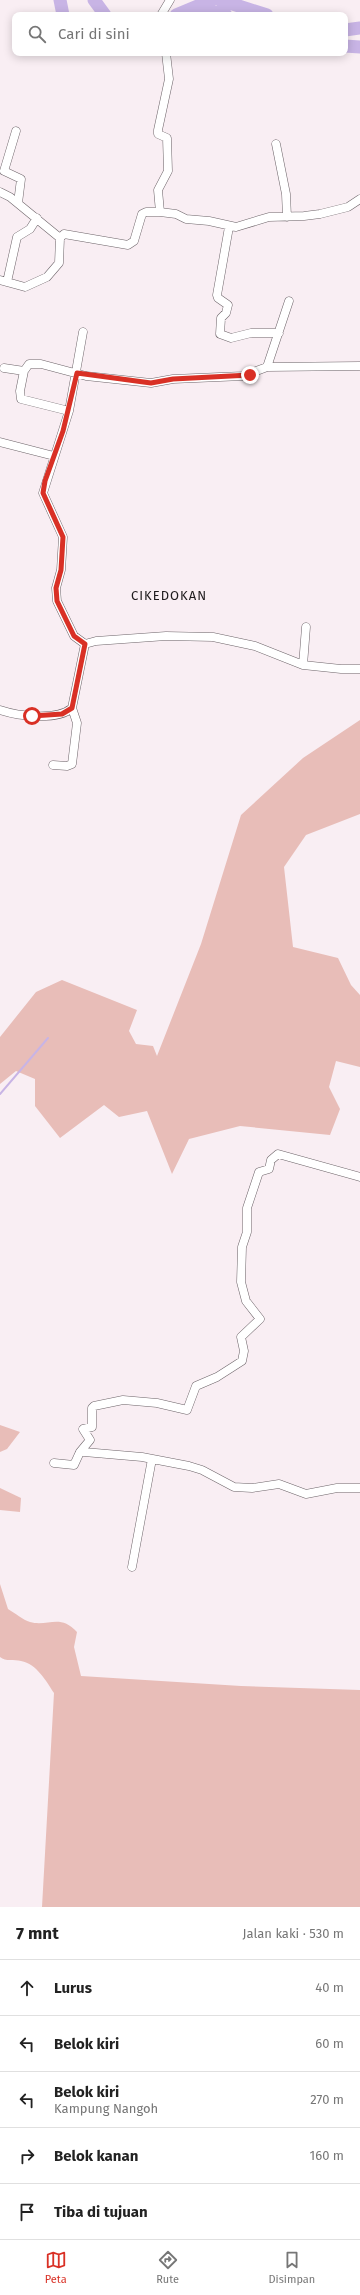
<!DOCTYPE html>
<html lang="id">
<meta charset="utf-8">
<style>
body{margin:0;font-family:"Fira Sans",sans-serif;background:#f2f2f2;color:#222}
.stop{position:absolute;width:12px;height:12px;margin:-9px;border:3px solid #d93025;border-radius:50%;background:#fff}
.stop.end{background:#d93025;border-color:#fff;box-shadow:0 1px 4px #0008}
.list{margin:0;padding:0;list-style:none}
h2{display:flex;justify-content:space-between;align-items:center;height:52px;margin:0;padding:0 16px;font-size:17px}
h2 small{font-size:13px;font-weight:400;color:#767676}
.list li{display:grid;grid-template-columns:26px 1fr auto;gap:12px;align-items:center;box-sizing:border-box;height:56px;padding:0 16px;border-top:1px solid #e0e0e0}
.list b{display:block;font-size:15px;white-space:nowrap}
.list p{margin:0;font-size:13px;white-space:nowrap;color:#767676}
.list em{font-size:13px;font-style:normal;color:#767676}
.icon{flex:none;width:22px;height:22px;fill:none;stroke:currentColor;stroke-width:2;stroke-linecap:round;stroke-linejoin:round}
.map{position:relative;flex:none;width:360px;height:1907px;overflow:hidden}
.search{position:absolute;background:#fff;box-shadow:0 2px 10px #0003;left:12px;right:12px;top:12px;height:44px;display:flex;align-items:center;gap:10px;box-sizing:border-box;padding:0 14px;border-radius:8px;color:#767676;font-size:15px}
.sheet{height:332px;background:#fff}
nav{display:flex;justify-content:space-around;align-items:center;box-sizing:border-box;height:56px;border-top:1px solid #e0e0e0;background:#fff;font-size:11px;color:#767676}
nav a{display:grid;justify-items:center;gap:2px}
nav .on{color:#d93025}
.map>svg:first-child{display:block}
</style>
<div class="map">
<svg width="360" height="1907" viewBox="0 0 360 1907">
<rect width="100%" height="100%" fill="#f9eef3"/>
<!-- green -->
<path fill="#e8bdb8" d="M 360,720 L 360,814 L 306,835 L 284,867 L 293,947 L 338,958 L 351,985 L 360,995 L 360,1067 L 336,1061 L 329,1087 L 340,1109 L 330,1135 L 240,1126 L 189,1139 L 172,1174 L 147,1111 L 119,1117 L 104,1105 L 60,1138 L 35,1106 L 35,1079 L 16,1071 L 0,1084 L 0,1037 L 36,992 L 62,980 L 137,1010 L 129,1031 L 136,1044 L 153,1046 L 157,1056 L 201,944 L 241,815 L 303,758 Z
M 0,1425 L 20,1432 L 7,1449 L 0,1452 Z
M 0,1488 L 21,1498 L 20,1512 L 0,1510 Z
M 0,1584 L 8,1609 C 15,1613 23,1620 30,1622 C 48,1627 60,1613 77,1632 L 74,1647 L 81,1676 L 241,1686 L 360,1690 L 360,1907 L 42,1907 L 54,1693 C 46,1681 37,1664 21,1661 C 14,1659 6,1662 0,1657 Z"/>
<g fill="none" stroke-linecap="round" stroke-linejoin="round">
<!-- stream -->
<path stroke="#c8b4e5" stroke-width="2" d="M 0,1094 L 48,1038"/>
<!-- river -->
<path stroke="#c8b4e5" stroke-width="13" d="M 60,0 L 63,15
M 94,0 L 105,15
M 220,0 L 267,15
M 176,15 L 212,0
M 185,15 C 199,10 212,10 226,15
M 345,30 L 360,28
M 345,46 L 360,47"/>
<!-- minor casing -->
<g stroke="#6d6469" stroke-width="9">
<path id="minor" d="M 161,15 L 170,0
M 16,131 L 4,171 L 21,179 L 18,203
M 276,144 L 286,194 L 287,217
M 0,192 L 10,197 L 60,238
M 160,212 L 176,214 L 186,219 L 209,221 L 236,227 L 269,217 L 304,216 L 320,214 L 348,207 L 360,199
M 229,227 L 217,295 L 218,298 L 228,305 L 226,313 L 221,318 L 220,334 L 231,338 L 251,333 L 279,333
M 0,280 L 25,287 L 47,277 L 59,263 L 60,238 L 64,234 L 128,245 L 134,241 L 142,214 L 146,212 L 160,212 L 158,190 L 168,171 L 167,138 L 158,134 L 158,130 L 169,79 L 166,53
M 7,282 L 17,237 L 30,229 L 37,218
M 83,332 L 69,411 L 43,493 L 63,537 L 61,570 L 56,588 L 57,601 L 74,636 L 85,644
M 267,367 L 289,301
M 4,368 L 24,371 L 29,364 L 41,364 L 86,376 L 151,383 L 173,379 L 243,376 L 267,367 L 360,366
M 24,371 L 20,391 L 21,399 L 69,411
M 0,442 L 54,456
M 303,665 L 306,627
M 0,710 C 18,716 57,721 72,708 L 85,644 L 96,641 L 166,636 L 213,637 L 255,646 L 303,665 L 341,669 L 360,669
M 53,765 L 67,766 L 72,764 L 77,723 L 72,708
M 80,1452 L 90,1440 L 83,1429 L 92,1427 L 92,1408 L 94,1406 L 123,1400 L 157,1403 L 187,1410 L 196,1386 L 217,1377 L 242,1361 L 244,1351 L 241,1337 L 260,1319 L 246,1301 L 241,1282 L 242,1247 L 247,1232 L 247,1208 L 259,1172 L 269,1169 L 271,1160 L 278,1154 L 360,1177
M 54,1463 L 74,1465 L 80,1452 L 84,1452 L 142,1457 L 189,1466 L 202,1470 L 234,1487 L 252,1488 L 279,1484 L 306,1494 L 337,1488 L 360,1488
M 132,1567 L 152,1459"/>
</g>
<!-- minor -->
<use href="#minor" stroke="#fff" stroke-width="8"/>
</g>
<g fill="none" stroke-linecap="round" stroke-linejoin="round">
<!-- route -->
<path stroke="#d93025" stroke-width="5" d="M 32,716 L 62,714 L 72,708 L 85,644 L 74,636 L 57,601 L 56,588 L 61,570 L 63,537 L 43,493 L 45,481 L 63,431 L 77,373 L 151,383 L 173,379 L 250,375"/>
</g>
<g text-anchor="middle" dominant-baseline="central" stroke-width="3.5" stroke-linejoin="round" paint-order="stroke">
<!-- quarter labels -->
<g font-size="13" letter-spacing="1" fill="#1e1a1c" stroke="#f9eef3">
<text x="169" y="595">CIKEDOKAN</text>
</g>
</g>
</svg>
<div class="stop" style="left:32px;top:716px"></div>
<div class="stop end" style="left:250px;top:375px"></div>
<div class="search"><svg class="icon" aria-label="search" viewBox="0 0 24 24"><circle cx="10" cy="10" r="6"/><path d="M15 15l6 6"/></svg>Cari di sini</div>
</div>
<section class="sheet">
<h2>7 mnt<small>Jalan kaki · 530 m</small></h2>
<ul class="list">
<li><svg class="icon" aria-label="ahead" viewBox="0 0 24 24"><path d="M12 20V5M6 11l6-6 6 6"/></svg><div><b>Lurus</b></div><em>40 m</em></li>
<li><svg class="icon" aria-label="left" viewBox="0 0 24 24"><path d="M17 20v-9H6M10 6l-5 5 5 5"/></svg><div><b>Belok kiri</b></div><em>60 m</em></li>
<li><svg class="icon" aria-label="left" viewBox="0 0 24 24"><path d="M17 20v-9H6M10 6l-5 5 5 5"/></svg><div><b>Belok kiri</b><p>Kampung Nangoh</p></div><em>270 m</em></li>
<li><svg class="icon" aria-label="right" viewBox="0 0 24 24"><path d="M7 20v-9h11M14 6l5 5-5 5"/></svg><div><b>Belok kanan</b></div><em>160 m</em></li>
<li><svg class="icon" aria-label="arrive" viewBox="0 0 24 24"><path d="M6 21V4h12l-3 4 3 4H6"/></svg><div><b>Tiba di tujuan</b></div></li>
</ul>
</section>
<nav>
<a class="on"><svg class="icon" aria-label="map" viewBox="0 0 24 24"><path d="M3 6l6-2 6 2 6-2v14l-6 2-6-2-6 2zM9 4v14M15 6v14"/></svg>Peta</a>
<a><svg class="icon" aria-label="directions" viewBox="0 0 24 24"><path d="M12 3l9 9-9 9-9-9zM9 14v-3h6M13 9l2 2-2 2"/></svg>Rute</a>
<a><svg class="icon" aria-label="saved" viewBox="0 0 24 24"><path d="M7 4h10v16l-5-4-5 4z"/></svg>Disimpan</a>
</nav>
